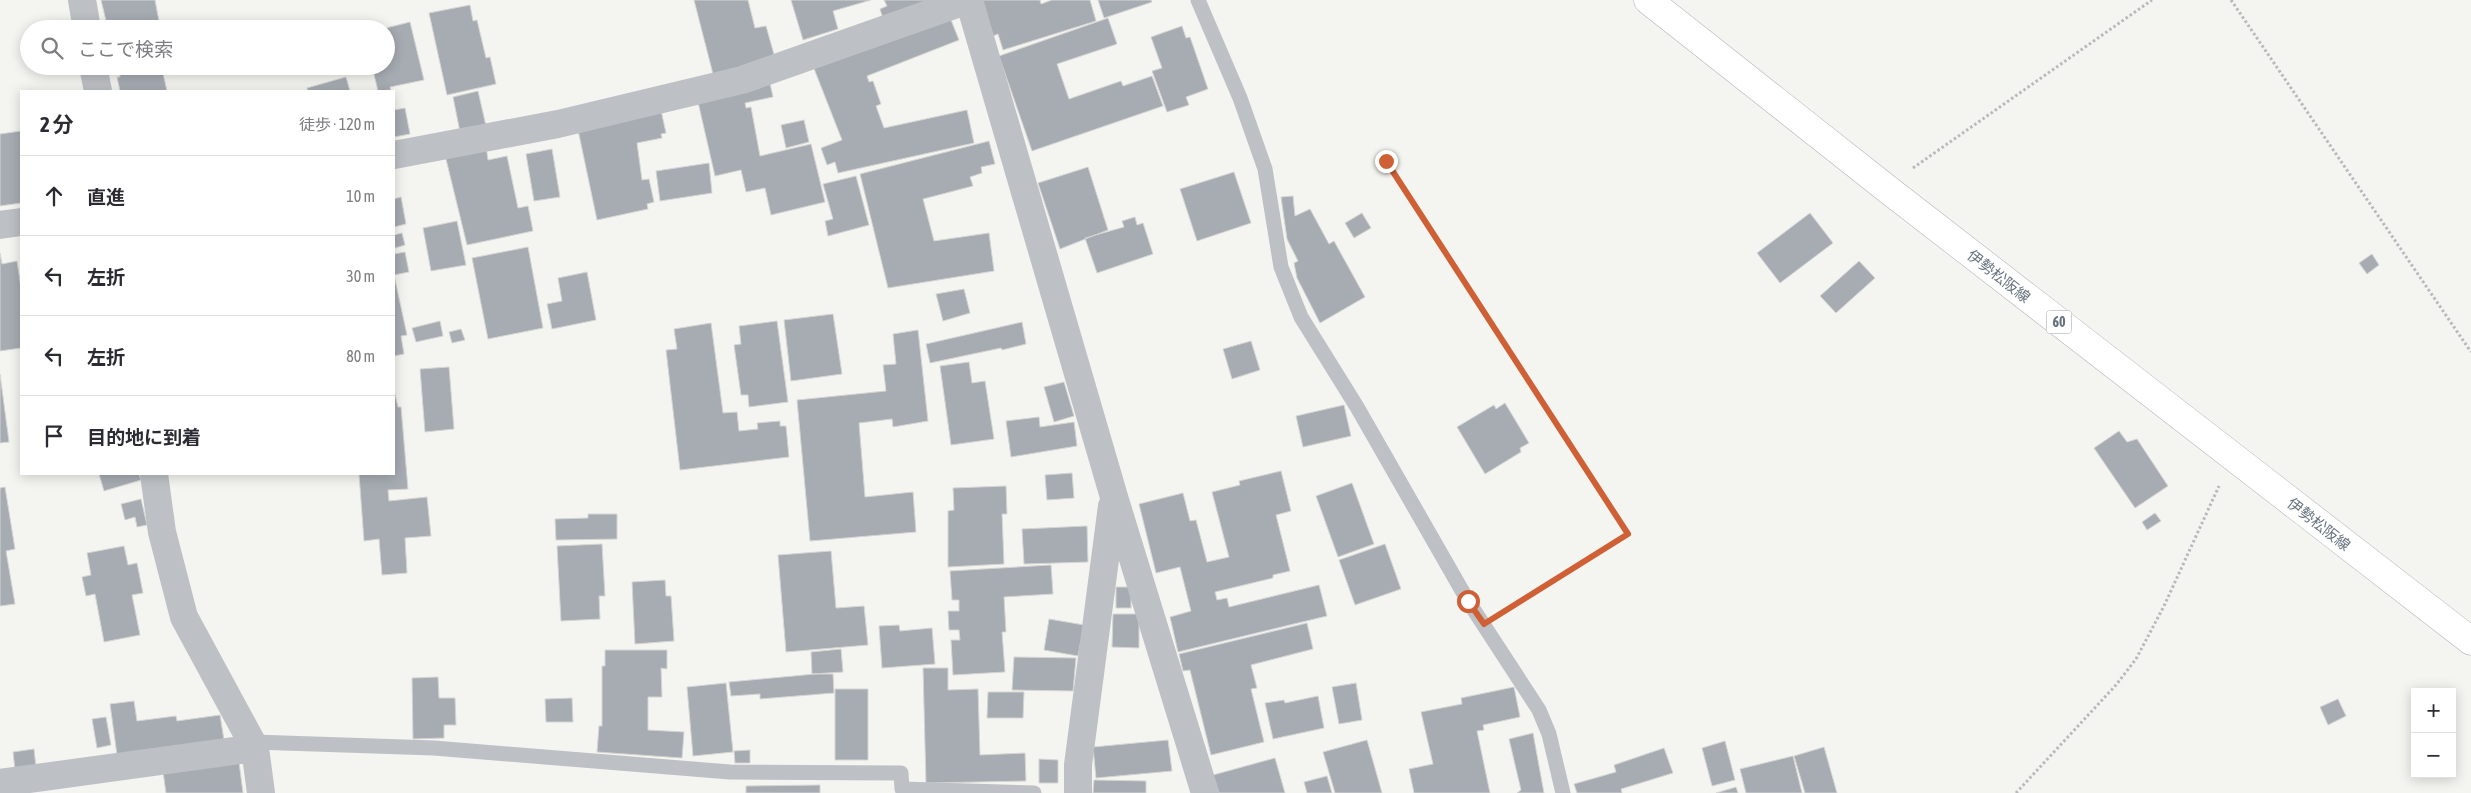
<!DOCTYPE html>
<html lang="ja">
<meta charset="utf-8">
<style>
body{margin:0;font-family:"Asap Condensed","Noto Sans JP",sans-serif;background:#f7f7f7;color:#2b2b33}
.controls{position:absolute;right:15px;bottom:15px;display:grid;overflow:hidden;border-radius:0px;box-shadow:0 2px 12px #0003}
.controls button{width:45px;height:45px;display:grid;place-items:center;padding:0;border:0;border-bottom:1px solid #e1e1e2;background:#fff;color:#2b2b33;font:25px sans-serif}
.stop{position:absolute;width:15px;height:15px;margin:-11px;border:4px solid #cf6035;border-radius:50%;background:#fff}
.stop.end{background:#cf6035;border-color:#fff;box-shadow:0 1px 5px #0008}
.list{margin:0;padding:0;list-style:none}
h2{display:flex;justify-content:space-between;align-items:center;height:65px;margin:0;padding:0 20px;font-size:21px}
h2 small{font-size:16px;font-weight:400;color:#7c7c81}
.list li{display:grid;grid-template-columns:32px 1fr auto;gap:15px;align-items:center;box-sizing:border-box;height:80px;padding:0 20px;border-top:1px solid #e1e1e2}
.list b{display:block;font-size:19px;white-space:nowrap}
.list em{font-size:16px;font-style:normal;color:#7c7c81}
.icon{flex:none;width:28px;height:28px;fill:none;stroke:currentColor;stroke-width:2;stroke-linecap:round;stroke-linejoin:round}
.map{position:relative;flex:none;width:2471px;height:793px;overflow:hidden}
.search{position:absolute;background:#fff;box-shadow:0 2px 12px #0003;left:20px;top:20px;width:375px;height:55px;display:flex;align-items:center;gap:12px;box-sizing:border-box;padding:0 18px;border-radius:28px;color:#7c7c81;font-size:19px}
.panel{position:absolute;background:#fff;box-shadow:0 2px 12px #0003;left:20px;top:90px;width:375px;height:385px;border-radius:0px}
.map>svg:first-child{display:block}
</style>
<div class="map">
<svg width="2471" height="793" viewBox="0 0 2471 793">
<rect width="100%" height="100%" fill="#f4f4f0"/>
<!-- building -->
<path fill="#a6acb2" stroke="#d5d5d3" d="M 101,0 L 155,0 L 159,21 L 123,29 L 108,29 Z
M 694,0 L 748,0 L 755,28 L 766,26 L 775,58 L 713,74 Z
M 791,0 L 871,0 L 833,11 L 838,29 L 803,40 Z
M 884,0 L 932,0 L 883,19 L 880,9 L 887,6 Z
M 982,0 L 1040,0 L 1041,4 L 1052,0 L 1090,0 L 1096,21 L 1003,50 L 998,34 L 993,36 Z
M 1098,0 L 1151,0 L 1152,2 L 1104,18 Z
M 470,5 L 473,21 L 477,20 L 486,58 L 490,57 L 496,84 L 447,95 L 429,13 Z
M 949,15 L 959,40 L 867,76 L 869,82 L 873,81 L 881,104 L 876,106 L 884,128 L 967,110 L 974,143 L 838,173 L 835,162 L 827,165 L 821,148 L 842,140 L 813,66 Z
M 1108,18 L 1117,44 L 1057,64 L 1069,99 L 1121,81 L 1123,86 L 1152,76 L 1163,106 L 1032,151 L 999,56 Z
M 410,22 L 424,80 L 390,87 L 391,90 L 378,91 L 372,66 L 386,66 L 386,29 L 382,29 Z
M 1182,26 L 1186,38 L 1190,37 L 1208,89 L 1186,97 L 1189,105 L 1167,112 L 1152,71 L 1162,68 L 1151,37 Z
M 118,66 L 138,66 L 140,73 L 162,69 L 167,91 L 120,91 L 117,77 L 120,77 Z
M 346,77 L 350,91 L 308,91 L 307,88 Z
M 769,79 L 773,97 L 745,103 L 746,108 L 751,107 L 760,156 L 811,144 L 825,202 L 771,215 L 765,188 L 746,192 L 741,170 L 715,176 L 698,102 Z
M 478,91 L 486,126 L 460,132 L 453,97 Z
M 660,106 L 666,133 L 661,134 L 662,138 L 637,143 L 642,180 L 649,179 L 654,202 L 647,204 L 648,209 L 597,220 L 577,125 Z
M 405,108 L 410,134 L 394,137 L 394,110 Z
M 804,120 L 809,142 L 786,148 L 781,125 Z
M 21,131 L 21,203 L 0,206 L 0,134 Z
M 989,141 L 995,164 L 981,167 L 982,173 L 970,177 L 973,186 L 923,199 L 934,241 L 989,233 L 994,271 L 888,288 L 860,174 Z
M 486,146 L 488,160 L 507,156 L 518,208 L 528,206 L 533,231 L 467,245 L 445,155 Z
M 552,149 L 560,197 L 534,201 L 526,154 Z
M 709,163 L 712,193 L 660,201 L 656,171 Z
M 1088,167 L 1108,230 L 1060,249 L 1038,183 Z
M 1234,172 L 1251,223 L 1197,241 L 1180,189 Z
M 856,176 L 869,225 L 828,236 L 825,221 L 833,219 L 823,184 Z
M 1293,196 L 1295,216 L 1310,209 L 1329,244 L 1334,241 L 1365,297 L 1320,323 L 1297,278 L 1294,263 L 1298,261 L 1287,239 L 1281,197 Z
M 401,197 L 406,224 L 394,227 L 394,199 Z
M 1362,213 L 1371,228 L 1354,238 L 1345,223 Z
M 1810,213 L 1833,243 L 1780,283 L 1757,253 Z
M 1135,217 L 1137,225 L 1143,223 L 1153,254 L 1097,273 L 1085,238 L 1124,227 L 1122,221 Z
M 457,221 L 466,265 L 431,271 L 423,228 Z
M 402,233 L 405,245 L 395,248 L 394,235 Z
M 528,247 L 543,328 L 488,339 L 472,258 Z
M 405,252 L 409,272 L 394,275 L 394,254 Z
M 0,253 L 2,264 L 17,261 L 21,288 L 21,348 L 0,351 Z
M 2372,254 L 2379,265 L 2367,274 L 2359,263 Z
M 1859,261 L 1875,278 L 1836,313 L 1820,296 Z
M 587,272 L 596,320 L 552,329 L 547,304 L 562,301 L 558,278 Z
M 394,275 L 407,335 L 401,336 L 404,354 L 394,356 Z
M 964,289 L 970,313 L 943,321 L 936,294 Z
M 833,314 L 842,374 L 791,381 L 784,320 Z
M 440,321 L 443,336 L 416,342 L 412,328 Z
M 777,321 L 788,402 L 749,407 L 748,395 L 741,395 L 734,345 L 741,344 L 739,326 Z
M 1022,322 L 1026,344 L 1002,350 L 1001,348 L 930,363 L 926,344 Z
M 711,323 L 723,413 L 737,412 L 739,431 L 758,429 L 757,423 L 780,421 L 780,426 L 786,426 L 789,457 L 680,470 L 666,350 L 677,349 L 674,329 Z
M 461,329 L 465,340 L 452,343 L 449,332 Z
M 918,330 L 928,421 L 893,427 L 892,419 L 859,423 L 865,497 L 913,492 L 916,532 L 810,541 L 797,400 L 886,391 L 883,365 L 896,364 L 893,334 Z
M 1251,341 L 1260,370 L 1232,379 L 1223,349 Z
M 969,362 L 972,383 L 985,381 L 994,439 L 951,445 L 940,366 Z
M 449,367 L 454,429 L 425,432 L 420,369 Z
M 0,374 L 9,442 L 0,443 Z
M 1064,382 L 1074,416 L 1054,422 L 1044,387 Z
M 394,390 L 398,407 L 401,407 L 408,489 L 388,490 L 389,501 L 427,497 L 431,536 L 405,538 L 407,573 L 382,575 L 379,539 L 364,541 L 359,474 L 394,474 Z
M 1505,403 L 1529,443 L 1520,448 L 1521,452 L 1485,474 L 1457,427 L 1494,405 L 1496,409 Z
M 1344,405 L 1351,436 L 1303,447 L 1296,416 Z
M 1039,417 L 1040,427 L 1074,422 L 1077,446 L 1011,457 L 1006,421 Z
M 2119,431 L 2127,442 L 2137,439 L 2168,486 L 2135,508 L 2094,448 Z
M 1281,471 L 1291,511 L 1276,515 L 1290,571 L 1273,575 L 1273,578 L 1215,592 L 1217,600 L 1227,598 L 1229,607 L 1319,585 L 1327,616 L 1178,652 L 1170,617 L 1191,611 L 1180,567 L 1156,573 L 1139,504 L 1183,493 L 1190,521 L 1196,520 L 1207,562 L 1229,557 L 1212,492 L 1240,485 L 1239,481 Z
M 1072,473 L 1074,498 L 1047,500 L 1045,475 Z
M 99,474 L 139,474 L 141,480 L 104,491 Z
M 1352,483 L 1374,544 L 1338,557 L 1316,496 Z
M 1006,486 L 1007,514 L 1002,514 L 1004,564 L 948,567 L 948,511 L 954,510 L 953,488 Z
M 5,487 L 15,549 L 6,551 L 15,604 L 0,606 L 0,488 Z
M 141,499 L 147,525 L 137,527 L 135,517 L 125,520 L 121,504 Z
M 2155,513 L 2161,521 L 2147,530 L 2142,522 Z
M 588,514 L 617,514 L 617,539 L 556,540 L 555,519 L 588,518 Z
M 1087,526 L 1088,562 L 1024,564 L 1022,529 Z
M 602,544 L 605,596 L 599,596 L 600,619 L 561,621 L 557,546 Z
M 1385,544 L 1401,589 L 1355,605 L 1339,560 Z
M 124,546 L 128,565 L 137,563 L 143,593 L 132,595 L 140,635 L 104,642 L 95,594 L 86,596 L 82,577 L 91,575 L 87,553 Z
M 831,551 L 836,608 L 864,606 L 868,645 L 786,652 L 778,555 Z
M 1051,565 L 1053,594 L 1004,597 L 1006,632 L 1002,632 L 1005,672 L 953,675 L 951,640 L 960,640 L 959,630 L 949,630 L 948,611 L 959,611 L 959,600 L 952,600 L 950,571 Z
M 665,580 L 666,596 L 671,596 L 674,641 L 635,644 L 632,582 Z
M 1116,587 L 1131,587 L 1131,608 L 1116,608 Z
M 1113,614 L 1139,614 L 1139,648 L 1112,647 Z
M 1049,619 L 1084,625 L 1078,656 L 1044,650 Z
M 1307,623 L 1313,649 L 1251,665 L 1257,688 L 1251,689 L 1264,742 L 1211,755 L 1190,670 L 1183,671 L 1179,654 Z
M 899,625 L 900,631 L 932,628 L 935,664 L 882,668 L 879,626 Z
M 841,649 L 843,672 L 812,674 L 811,652 Z
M 605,650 L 667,650 L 667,669 L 661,668 L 662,697 L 648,697 L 648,730 L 684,732 L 682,758 L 597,752 L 599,726 L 602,726 L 602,666 L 605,666 Z
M 1014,657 L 1076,658 L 1073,691 L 1012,690 Z
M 923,668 L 948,668 L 948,690 L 978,689 L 980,755 L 1025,753 L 1026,781 L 926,783 Z
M 815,674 L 833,674 L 834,693 L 760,699 L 760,694 L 731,696 L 729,682 Z
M 438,677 L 439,698 L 455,698 L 456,725 L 444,725 L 444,738 L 413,739 L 412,678 Z
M 726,683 L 733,752 L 693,756 L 687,687 Z
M 1356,683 L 1362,720 L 1339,724 L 1332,687 Z
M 1514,687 L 1520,717 L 1483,725 L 1484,730 L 1477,731 L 1490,793 L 1414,793 L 1409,769 L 1433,764 L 1421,712 L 1462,704 L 1461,698 Z
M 835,689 L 868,689 L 868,760 L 835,760 Z
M 988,692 L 1024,692 L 1023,718 L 987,718 Z
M 1318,696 L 1324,728 L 1273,739 L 1265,703 L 1284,700 L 1285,703 Z
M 572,698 L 573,722 L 546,722 L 545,699 Z
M 2338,699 L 2346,716 L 2328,725 L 2320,707 Z
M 134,701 L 137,721 L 176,716 L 177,721 L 220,715 L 224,740 L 117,755 L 110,704 Z
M 106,717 L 111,745 L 97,748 L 92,719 Z
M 1533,733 L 1544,793 L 1517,793 L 1521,790 L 1509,739 Z
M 1168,740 L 1172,771 L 1096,778 L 1093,747 Z
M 1367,740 L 1382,793 L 1335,793 L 1323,752 Z
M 1725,741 L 1735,780 L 1712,786 L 1702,748 Z
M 1824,747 L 1837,793 L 1805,793 L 1794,756 Z
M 1664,748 L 1673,773 L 1621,789 L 1622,793 L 1577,793 L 1574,784 L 1616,772 L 1614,765 Z
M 34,749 L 36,767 L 15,770 L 13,752 Z
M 750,750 L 750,763 L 735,763 L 734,751 Z
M 1793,756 L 1802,793 L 1746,793 L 1740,769 Z
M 1275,758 L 1285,793 L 1219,793 L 1213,775 Z
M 1039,759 L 1058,760 L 1058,783 L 1039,783 Z
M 239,762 L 243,793 L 166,793 L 163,772 Z
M 1327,776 L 1332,793 L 1307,793 L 1304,782 Z
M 1094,780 L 1146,781 L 1146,793 L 1093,793 Z
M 820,785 L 820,793 L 746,793 L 746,786 Z
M 1736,787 L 1738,793 L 1716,793 Z"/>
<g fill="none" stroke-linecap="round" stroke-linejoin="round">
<!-- primary casing -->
<g stroke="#b1b4b8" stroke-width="29">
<path id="primary" d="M 1648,0 L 1886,188 L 2471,641"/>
</g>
<!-- path -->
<path stroke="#b7b9bc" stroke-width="3" stroke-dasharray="2.5 2.5" stroke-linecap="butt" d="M 2231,0 L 2471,352
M 1385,161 L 1628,534 L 1506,610
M 1913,168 L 2152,0
M 2016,793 L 2116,685 L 2136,659 L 2164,606 L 2219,486"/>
<!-- service -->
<path stroke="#bdc0c4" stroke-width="15" d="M 1198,0 L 1240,98 L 1265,169 L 1281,267 L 1301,317 L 1357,407 L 1468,601 L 1539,710 L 1549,734 L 1563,793
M 252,742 L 434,748 L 730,772 L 901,773 L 902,789 L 1034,793"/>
<!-- minor -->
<path stroke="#bdc0c4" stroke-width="28" d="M 969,0 L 1114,497 L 1205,793
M 394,155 L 558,124 L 742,80 L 968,0
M 0,225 L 21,222
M 154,474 L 162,532 L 184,617 L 255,748 L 261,793
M 0,783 L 255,748
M 1078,793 L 1078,765 L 1112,506"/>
<!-- tertiary -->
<path stroke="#bdc0c4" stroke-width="28" d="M 82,0 L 87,29
M 93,66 L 98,91"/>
<!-- primary -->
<use href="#primary" stroke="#fff" stroke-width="28"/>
</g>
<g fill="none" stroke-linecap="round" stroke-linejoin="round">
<!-- route -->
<path stroke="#cf6035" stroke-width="6" d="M 1386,161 L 1628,534 L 1484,624 L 1468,601"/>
</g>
<g text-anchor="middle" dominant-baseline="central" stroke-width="5" stroke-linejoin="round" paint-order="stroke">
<!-- shield labels -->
<rect fill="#fff" stroke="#949ca5" stroke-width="1" x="2046.5" y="310.5" width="25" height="23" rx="4"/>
<g font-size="14" font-weight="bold" fill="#66727e">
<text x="2059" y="322">60</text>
</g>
<!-- street labels -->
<g font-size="15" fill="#66727e" stroke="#fff">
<text transform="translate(1999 276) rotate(38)">伊勢松阪線</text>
<text transform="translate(2319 524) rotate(38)">伊勢松阪線</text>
</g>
</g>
</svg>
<div class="controls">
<button>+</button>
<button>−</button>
</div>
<div class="stop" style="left:1468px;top:601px"></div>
<div class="stop end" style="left:1386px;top:161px"></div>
<div class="search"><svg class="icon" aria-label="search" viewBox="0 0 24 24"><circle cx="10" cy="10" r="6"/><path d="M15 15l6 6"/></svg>ここで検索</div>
<section class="panel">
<h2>2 分<small>徒歩 · 120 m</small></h2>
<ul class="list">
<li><svg class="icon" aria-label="ahead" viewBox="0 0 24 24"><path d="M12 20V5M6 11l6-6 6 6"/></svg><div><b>直進</b></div><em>10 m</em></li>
<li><svg class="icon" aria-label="left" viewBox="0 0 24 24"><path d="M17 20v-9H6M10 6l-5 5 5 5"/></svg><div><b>左折</b></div><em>30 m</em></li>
<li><svg class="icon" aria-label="left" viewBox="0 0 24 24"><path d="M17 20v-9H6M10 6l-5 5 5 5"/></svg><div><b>左折</b></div><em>80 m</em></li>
<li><svg class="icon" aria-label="arrive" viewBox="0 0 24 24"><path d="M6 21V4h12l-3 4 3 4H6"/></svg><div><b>目的地に到着</b></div></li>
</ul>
</section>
</div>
